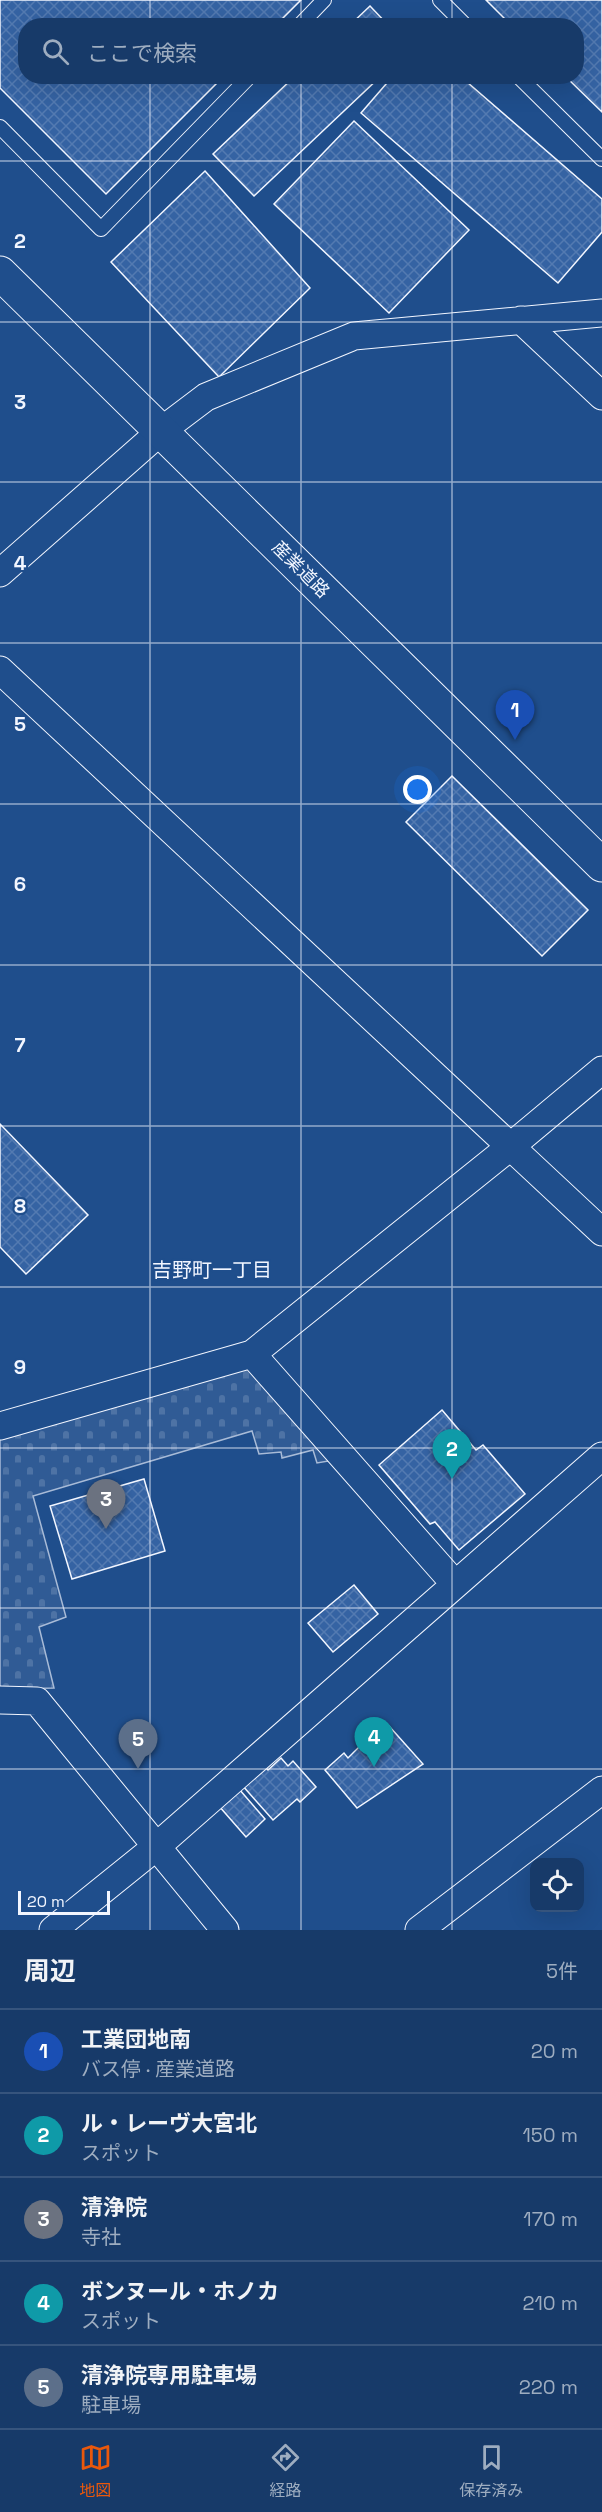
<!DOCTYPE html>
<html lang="ja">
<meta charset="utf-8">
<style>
body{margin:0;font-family:"Space Grotesk","Noto Sans JP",sans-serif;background:#20416f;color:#f1f3f6}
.controls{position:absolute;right:18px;bottom:18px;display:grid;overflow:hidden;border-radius:12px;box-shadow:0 6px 24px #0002}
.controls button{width:54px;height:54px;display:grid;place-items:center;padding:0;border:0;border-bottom:2px solid #36547d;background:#173a69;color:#f1f3f6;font:30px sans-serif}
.scale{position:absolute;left:18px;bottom:15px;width:92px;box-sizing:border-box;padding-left:6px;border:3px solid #f2f6ff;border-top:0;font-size:16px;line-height:21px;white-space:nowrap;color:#f2f6ff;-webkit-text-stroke:4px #1f4e8c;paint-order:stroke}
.you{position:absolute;left:418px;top:790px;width:21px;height:21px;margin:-15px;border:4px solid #fff;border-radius:50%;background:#1a73e8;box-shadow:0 0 0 9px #1a73e833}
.badge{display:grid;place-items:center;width:39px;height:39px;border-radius:50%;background:#ea580c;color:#fff;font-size:20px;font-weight:700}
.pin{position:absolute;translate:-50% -50px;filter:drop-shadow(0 2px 3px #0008)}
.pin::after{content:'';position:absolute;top:32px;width:21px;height:18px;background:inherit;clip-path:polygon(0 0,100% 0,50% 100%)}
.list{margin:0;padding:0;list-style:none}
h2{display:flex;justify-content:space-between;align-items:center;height:78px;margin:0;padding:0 24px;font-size:26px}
h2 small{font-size:20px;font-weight:400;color:#9eadc0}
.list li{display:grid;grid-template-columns:39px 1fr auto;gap:18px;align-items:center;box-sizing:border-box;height:84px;padding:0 24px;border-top:2px solid #36547d}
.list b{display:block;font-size:22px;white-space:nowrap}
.list p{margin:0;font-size:20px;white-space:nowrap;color:#9eadc0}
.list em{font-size:20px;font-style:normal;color:#9eadc0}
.icon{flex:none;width:33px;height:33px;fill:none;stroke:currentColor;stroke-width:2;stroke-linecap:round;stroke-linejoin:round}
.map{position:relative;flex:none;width:602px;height:1930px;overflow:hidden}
.search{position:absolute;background:#173a69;box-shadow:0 6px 24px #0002;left:18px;right:18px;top:18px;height:66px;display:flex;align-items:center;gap:15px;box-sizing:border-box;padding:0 21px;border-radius:24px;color:#9eadc0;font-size:22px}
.sheet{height:498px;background:#173a69}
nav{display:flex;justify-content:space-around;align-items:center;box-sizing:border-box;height:84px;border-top:2px solid #36547d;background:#173a69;font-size:16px;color:#9eadc0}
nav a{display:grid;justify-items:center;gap:3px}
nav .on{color:#ea580c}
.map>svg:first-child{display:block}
</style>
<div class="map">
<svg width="602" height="1930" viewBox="0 0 602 1930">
<defs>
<pattern id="cemetery-stones" width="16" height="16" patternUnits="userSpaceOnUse" patternTransform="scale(1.5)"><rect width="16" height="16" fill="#305b95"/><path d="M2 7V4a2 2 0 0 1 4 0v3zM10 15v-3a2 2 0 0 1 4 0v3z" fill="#4e73a5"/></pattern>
<pattern id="building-cross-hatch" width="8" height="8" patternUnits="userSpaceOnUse" patternTransform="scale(1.5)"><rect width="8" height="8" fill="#3563a3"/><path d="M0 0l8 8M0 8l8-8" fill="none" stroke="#537ab1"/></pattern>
</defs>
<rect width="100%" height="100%" fill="#1f4e8c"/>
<!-- cemetery -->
<path fill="url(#cemetery-stones)" stroke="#a8bbd7" stroke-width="1.5" d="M 255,1363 L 340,1459 L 317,1463 L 313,1450 L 282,1458 L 281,1452 L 259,1454 L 252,1431 L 33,1496 L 66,1617 L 39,1627 L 54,1688 L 0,1689 L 0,1433 Z"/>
<!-- building -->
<path fill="url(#building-cross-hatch)" stroke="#f2f6ff" stroke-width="1.5" d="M 0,0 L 301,0 L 275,26 L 26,26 L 26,76 L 224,76 L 106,194 L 0,88 Z
M 486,0 L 602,0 L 602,112 L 565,76 L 576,76 L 576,26 L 512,26 Z
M 370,6 L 389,26 L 349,26 Z
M 295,76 L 381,76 L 254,196 L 213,154 Z
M 393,76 L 460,76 L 602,199 L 602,232 L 558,283 L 361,113 Z
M 354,121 L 469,230 L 389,313 L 274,204 Z
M 205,171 L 310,288 L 219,377 L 111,262 Z
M 452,776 L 588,910 L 542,956 L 406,822 Z
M 0,1124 L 88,1215 L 26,1274 L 0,1247 Z
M 442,1410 L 476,1450 L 483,1445 L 525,1494 L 459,1550 L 435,1522 L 430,1524 L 379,1465 Z
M 144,1479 L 165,1551 L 72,1579 L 50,1506 Z
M 354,1585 L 378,1614 L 333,1652 L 308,1623 Z
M 389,1726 L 423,1764 L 357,1808 L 325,1770 L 344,1753 L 348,1758 L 367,1739 L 371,1744 Z
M 281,1758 L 288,1766 L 293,1761 L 316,1787 L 300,1802 L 297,1799 L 273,1820 L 242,1785 L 264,1766 L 268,1770 Z
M 239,1789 L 265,1819 L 246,1837 L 219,1806 Z"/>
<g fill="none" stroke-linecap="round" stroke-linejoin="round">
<!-- service casing -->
<g stroke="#f2f6ff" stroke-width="16">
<path id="service" d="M 440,0 L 466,26
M 299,26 L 324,0
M 518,76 L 602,159
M 0,127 L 101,229 L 250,76"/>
</g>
<!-- minor casing -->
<g stroke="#f2f6ff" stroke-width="29">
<path id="minor" d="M 521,320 L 602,396
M 0,573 L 161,431 L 206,397 L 354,336 L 602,313
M 0,670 L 602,1232
M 252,1354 L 455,1584
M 0,1426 L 252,1354 L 510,1147 L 602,1070
M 0,1700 L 37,1701 L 225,1930
M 53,1930 L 156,1847 L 602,1456
M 419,1930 L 602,1790"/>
</g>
<!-- primary casing -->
<g stroke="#f2f6ff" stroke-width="35">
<path id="primary" d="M 0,273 L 602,865"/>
</g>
<!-- service -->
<use href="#service" stroke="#1f4e8c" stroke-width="14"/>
<!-- minor -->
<use href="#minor" stroke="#1f4e8c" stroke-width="27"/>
<!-- primary -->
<use href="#primary" stroke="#1f4e8c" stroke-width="33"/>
</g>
<!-- grid -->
<path fill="none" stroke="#f2f6ff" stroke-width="1.5" stroke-opacity="0.55" d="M 150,0 L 150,26M 301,0 L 301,26M 452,0 L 452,26M 150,76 L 150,1930M 301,76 L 301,1930M 452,76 L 452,1930M 0,161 L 602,161M 0,322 L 602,322M 0,482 L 602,482M 0,643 L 602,643M 0,804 L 602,804M 0,965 L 602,965M 0,1126 L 602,1126M 0,1287 L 602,1287M 0,1448 L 602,1448M 0,1608 L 602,1608M 0,1769 L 602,1769"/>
<g text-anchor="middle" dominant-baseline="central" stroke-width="4.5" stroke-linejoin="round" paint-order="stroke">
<!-- street labels -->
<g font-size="18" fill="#f2f6ff" stroke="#1f4e8c">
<text transform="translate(301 569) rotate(45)">産業道路</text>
</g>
<!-- neighbourhood labels -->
<g font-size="20" fill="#f2f6ff" stroke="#1f4e8c">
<text x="212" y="1270">吉野町一丁目</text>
</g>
</g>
<g font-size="20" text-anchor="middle" font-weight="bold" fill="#f2f6ff" stroke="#1f4e8c" stroke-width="4.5" stroke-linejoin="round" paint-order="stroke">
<text x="20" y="248">2</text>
<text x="20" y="409">3</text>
<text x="20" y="570">4</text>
<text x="20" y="731">5</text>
<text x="20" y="891">6</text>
<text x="20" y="1052">7</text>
<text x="20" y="1213">8</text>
<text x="20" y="1374">9</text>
</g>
</svg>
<div class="controls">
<button><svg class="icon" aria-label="locate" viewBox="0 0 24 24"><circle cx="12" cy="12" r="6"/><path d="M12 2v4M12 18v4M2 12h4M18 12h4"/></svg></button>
</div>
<div class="scale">20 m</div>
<div class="you"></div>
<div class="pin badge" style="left:515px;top:740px;background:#1a4fb4">1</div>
<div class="pin badge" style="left:452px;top:1479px;background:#0f9aa8">2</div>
<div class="pin badge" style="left:106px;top:1529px;background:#6b7280">3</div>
<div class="pin badge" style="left:374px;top:1767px;background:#0f9aa8">4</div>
<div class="pin badge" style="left:138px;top:1769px;background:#5c6f8a">5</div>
<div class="search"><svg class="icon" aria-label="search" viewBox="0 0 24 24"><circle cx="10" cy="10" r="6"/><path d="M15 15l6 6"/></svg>ここで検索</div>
</div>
<section class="sheet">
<h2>周辺<small>5件</small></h2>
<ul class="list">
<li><span class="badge" style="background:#1a4fb4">1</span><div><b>工業団地南</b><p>バス停 · 産業道路</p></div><em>20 m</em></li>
<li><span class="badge" style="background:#0f9aa8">2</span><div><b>ル・レーヴ大宮北</b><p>スポット</p></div><em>150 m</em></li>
<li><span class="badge" style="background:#6b7280">3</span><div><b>清浄院</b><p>寺社</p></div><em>170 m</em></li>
<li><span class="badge" style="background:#0f9aa8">4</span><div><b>ボンヌール・ホノカ</b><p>スポット</p></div><em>210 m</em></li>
<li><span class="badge" style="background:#5c6f8a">5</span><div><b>清浄院専用駐車場</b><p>駐車場</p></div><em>220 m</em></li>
</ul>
</section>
<nav>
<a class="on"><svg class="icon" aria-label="map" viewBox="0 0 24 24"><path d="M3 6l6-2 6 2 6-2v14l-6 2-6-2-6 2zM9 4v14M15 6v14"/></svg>地図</a>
<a><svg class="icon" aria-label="directions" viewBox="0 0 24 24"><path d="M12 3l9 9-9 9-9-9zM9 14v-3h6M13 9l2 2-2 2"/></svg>経路</a>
<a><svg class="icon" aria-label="saved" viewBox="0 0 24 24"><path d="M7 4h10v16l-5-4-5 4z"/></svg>保存済み</a>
</nav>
